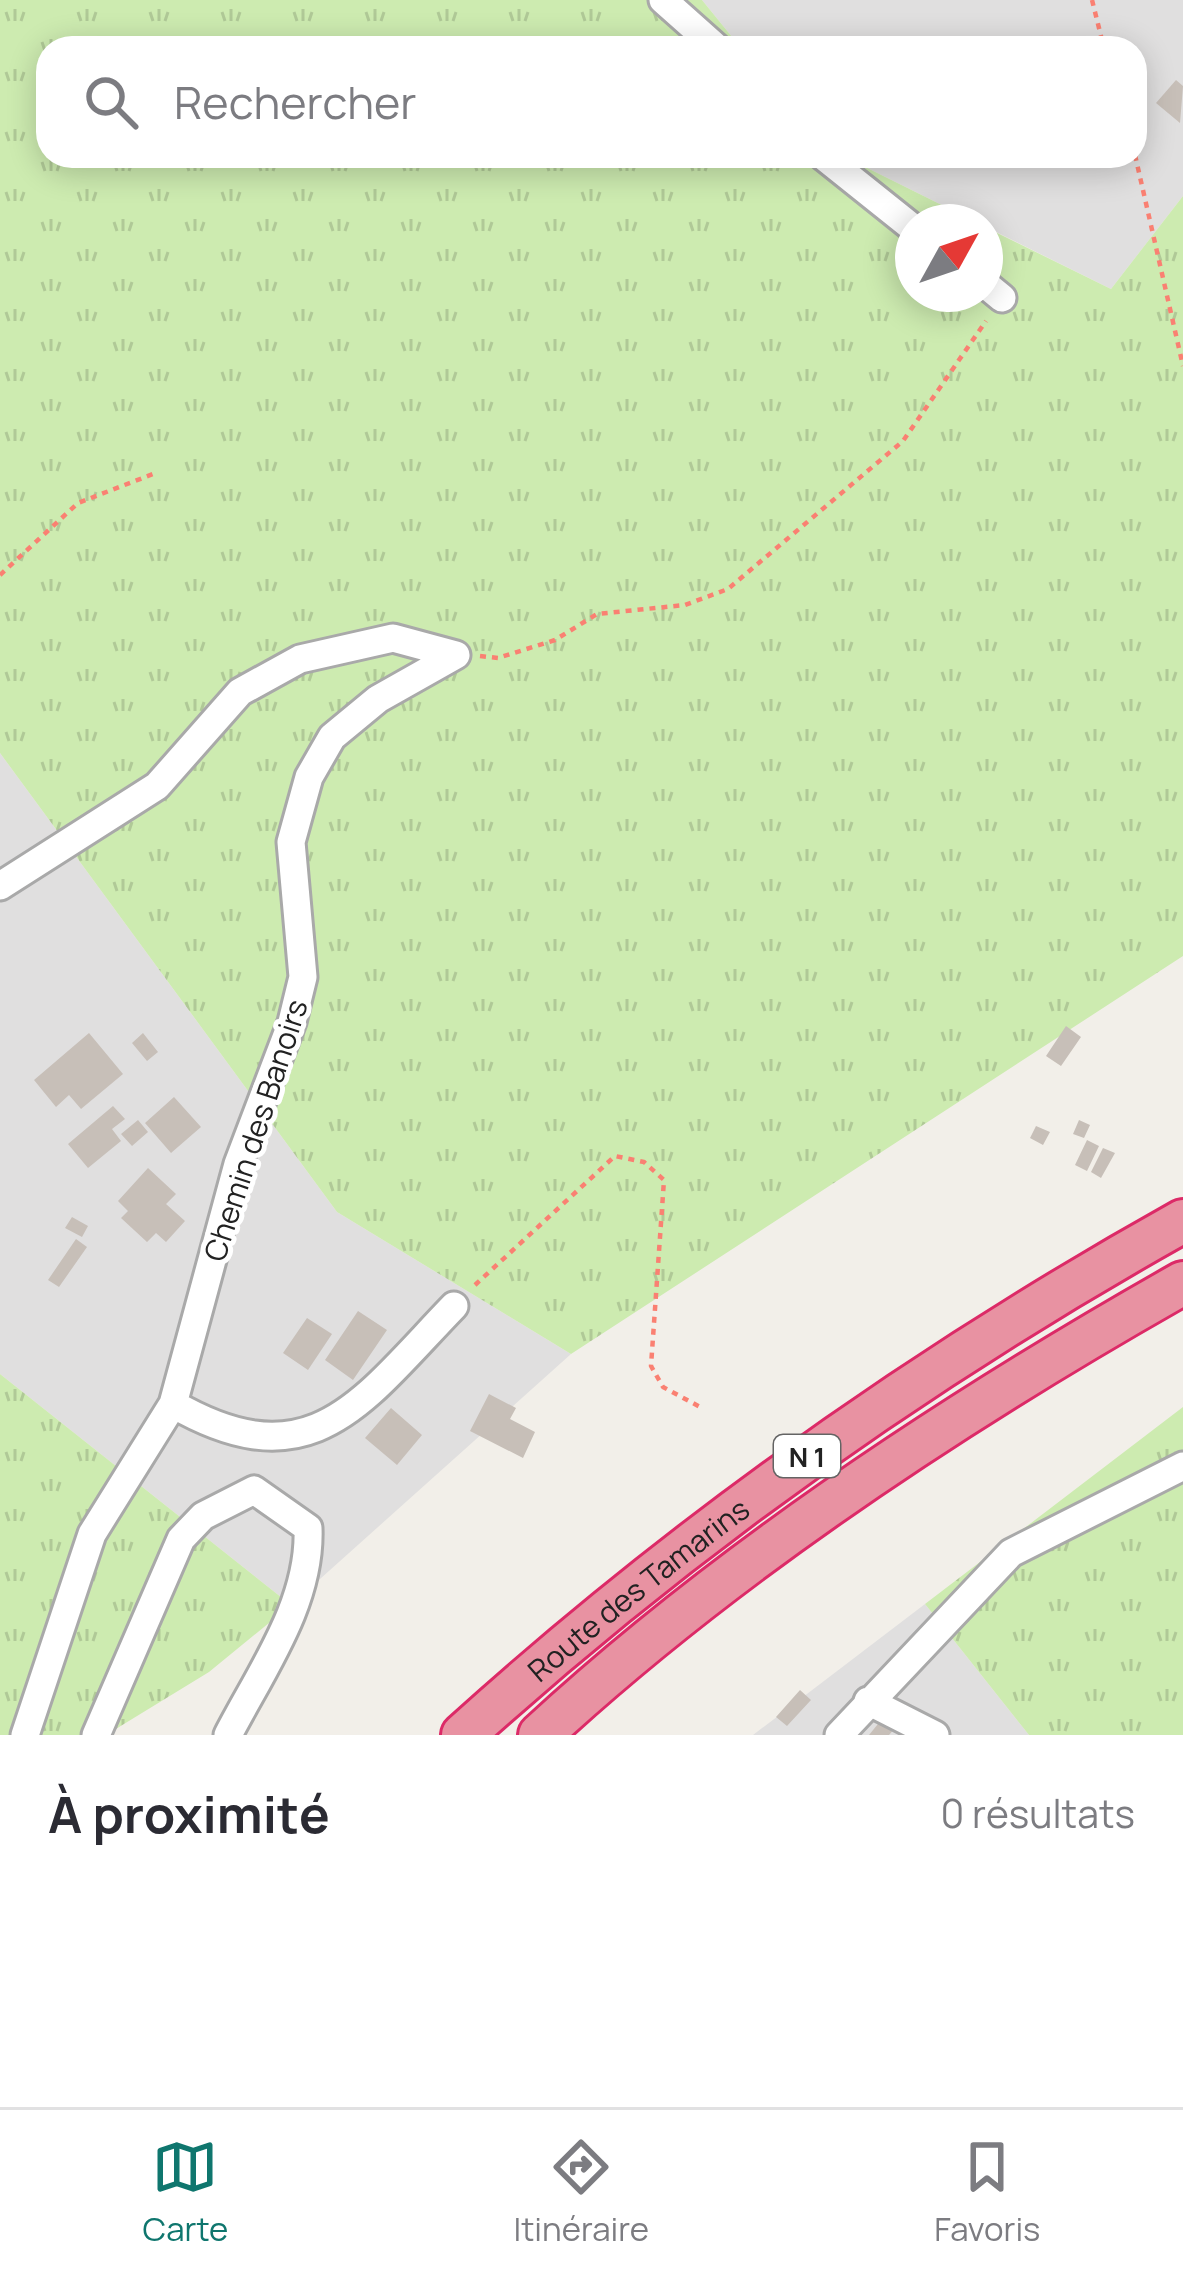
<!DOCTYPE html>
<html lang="fr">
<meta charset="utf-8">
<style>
body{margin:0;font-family:Manrope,sans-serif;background:#f7f7f7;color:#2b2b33}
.compass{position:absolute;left:895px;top:204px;width:108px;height:108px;border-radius:50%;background:#fff;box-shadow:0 6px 30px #0003;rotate:50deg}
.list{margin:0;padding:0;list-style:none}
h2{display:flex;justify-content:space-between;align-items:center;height:156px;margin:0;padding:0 48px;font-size:51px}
h2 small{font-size:39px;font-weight:400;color:#7c7c81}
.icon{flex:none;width:66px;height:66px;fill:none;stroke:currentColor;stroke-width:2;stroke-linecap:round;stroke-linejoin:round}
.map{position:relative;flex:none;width:1183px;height:1735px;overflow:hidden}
.search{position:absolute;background:#fff;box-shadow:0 6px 30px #0003;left:36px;right:36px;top:36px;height:132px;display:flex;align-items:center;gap:30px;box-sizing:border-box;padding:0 42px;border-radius:36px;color:#7c7c81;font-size:45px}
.sheet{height:372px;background:#fff}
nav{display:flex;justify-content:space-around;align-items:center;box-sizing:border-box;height:168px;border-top:3px solid #e1e1e2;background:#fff;font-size:33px;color:#7c7c81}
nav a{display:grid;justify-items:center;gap:6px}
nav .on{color:#0f766e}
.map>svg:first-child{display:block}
</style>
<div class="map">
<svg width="1183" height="1735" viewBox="0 0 1183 1735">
<defs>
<pattern id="grass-tufts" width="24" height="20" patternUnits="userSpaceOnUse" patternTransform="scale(3)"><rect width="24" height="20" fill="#cdebb0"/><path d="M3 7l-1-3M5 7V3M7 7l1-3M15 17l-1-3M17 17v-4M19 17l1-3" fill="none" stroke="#b0c997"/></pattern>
</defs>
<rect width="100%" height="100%" fill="#f2efe9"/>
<!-- residential -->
<path fill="#e0dfdf" d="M 702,0 L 1183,0 L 1183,196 L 1111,289 L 843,156 L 1135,156 L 1135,48 L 741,48 Z
M 0,753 L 337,1212 L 571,1354 L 291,1605 L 0,1374 Z
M 925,1604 L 1029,1735 L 753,1735 Z"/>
<!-- grass -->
<path fill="url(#grass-tufts)" d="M 0,0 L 702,0 L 741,48 L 48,48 L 48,156 L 843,156 L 976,222 L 913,222 L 913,294 L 985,294 L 985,227 L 1111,289 L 1183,196 L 1183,956 L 571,1354 L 337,1212 L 0,753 Z
M 0,1374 L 291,1605 L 209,1672 L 106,1735 L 0,1735 Z
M 1183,1407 L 1183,1735 L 1029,1735 L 925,1604 Z"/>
<!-- building -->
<path fill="#c7bfb8" d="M 1176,80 L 1183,86 L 1180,123 L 1156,103 Z
M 1066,1026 L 1081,1037 L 1061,1066 L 1046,1056 Z
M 89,1033 L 123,1074 L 81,1109 L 69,1095 L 56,1107 L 34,1080 Z
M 143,1033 L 158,1052 L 147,1061 L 132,1043 Z
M 174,1097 L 201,1127 L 171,1153 L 145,1123 Z
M 113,1106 L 125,1119 L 112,1129 L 121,1141 L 88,1168 L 68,1144 Z
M 138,1120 L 148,1132 L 132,1146 L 121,1134 Z
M 1079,1120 L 1090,1125 L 1084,1138 L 1073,1134 Z
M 1036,1126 L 1050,1132 L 1043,1145 L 1030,1138 Z
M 1087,1140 L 1099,1146 L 1087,1171 L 1075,1165 Z
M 1103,1148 L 1115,1153 L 1101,1178 L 1091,1172 Z
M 148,1168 L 176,1194 L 166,1204 L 185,1221 L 166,1242 L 156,1233 L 147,1242 L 121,1218 L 128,1211 L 118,1201 Z
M 72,1217 L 88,1226 L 82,1237 L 65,1228 Z
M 76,1239 L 87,1247 L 59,1287 L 48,1280 Z
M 358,1311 L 387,1330 L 353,1380 L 325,1360 Z
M 307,1318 L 332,1334 L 308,1370 L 283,1353 Z
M 489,1394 L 516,1408 L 510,1419 L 535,1432 L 523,1458 L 470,1431 Z
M 391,1408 L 422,1435 L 397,1465 L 365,1438 Z
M 800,1690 L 811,1700 L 787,1726 L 776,1717 Z
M 882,1719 L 896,1727 L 889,1735 L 869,1735 Z"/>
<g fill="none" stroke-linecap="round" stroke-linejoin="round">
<!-- minor casing -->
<g stroke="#a9a9a9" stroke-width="33">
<path id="minor" d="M 663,0 L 717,48
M 823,156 L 913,228
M 985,284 L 1002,298
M 0,886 L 157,786 L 240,692 L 300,659 L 393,638 L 456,655 L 378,699 L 332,737 L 309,777 L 291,842 L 303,977 L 292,1022 L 238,1164 L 173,1404 L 92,1534 L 25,1735
M 173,1404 C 312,1484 362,1401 454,1306
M 868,1701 L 935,1735
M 96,1735 L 181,1539 L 203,1516 L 254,1490 L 308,1528 C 311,1603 261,1671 228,1735
M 839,1735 L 1011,1553 L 1183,1466"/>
</g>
<!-- highway casing -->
<g stroke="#dc2a67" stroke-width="48">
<g id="highway">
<path id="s1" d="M 463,1735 C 682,1537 925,1365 1183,1221"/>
<path d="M 540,1735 C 726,1563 962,1408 1183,1283"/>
</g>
</g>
<!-- path -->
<path stroke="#fa8072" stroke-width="4.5" stroke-dasharray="6 6" stroke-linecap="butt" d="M 1092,0 L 1104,48
M 1135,155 L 1183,366
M 0,575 L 78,503 L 153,474
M 480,656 L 498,658 L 555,640 L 597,614 L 685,605 L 728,589 L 903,441 L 986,321
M 475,1285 L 615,1156 L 644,1162 L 664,1180 L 651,1366 L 663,1387 L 702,1408"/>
<!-- minor -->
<use href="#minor" stroke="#fff" stroke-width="27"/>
<!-- highway -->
<use href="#highway" stroke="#e892a2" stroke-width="42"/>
</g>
<g text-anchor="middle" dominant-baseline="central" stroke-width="10" stroke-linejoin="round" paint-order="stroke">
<!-- shield labels -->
<rect fill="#fff" stroke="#646464" stroke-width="3" x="774" y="1435" width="66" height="42" rx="9"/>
<g font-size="27" font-weight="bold" fill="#222">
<text x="807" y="1456">N 1</text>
</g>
<!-- street labels -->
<g font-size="30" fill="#222" stroke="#fff">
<text transform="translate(255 1130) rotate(-72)">Chemin des Banoirs</text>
<text stroke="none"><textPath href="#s1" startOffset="228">Route des Tamarins</textPath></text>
</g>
</g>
</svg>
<svg class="compass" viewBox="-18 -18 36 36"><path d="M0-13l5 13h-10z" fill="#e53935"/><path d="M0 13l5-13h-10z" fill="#7c7c81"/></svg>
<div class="search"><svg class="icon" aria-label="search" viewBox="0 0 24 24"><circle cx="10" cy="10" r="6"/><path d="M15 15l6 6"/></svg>Rechercher</div>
</div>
<section class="sheet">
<h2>À proximité<small>0 résultats</small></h2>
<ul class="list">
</ul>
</section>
<nav>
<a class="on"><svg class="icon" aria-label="map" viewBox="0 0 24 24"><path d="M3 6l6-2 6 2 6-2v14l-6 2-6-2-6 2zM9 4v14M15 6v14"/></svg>Carte</a>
<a><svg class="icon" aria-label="directions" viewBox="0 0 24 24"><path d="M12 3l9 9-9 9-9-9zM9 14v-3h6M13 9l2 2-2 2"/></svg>Itinéraire</a>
<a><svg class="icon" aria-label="saved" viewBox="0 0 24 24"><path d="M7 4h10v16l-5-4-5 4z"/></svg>Favoris</a>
</nav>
